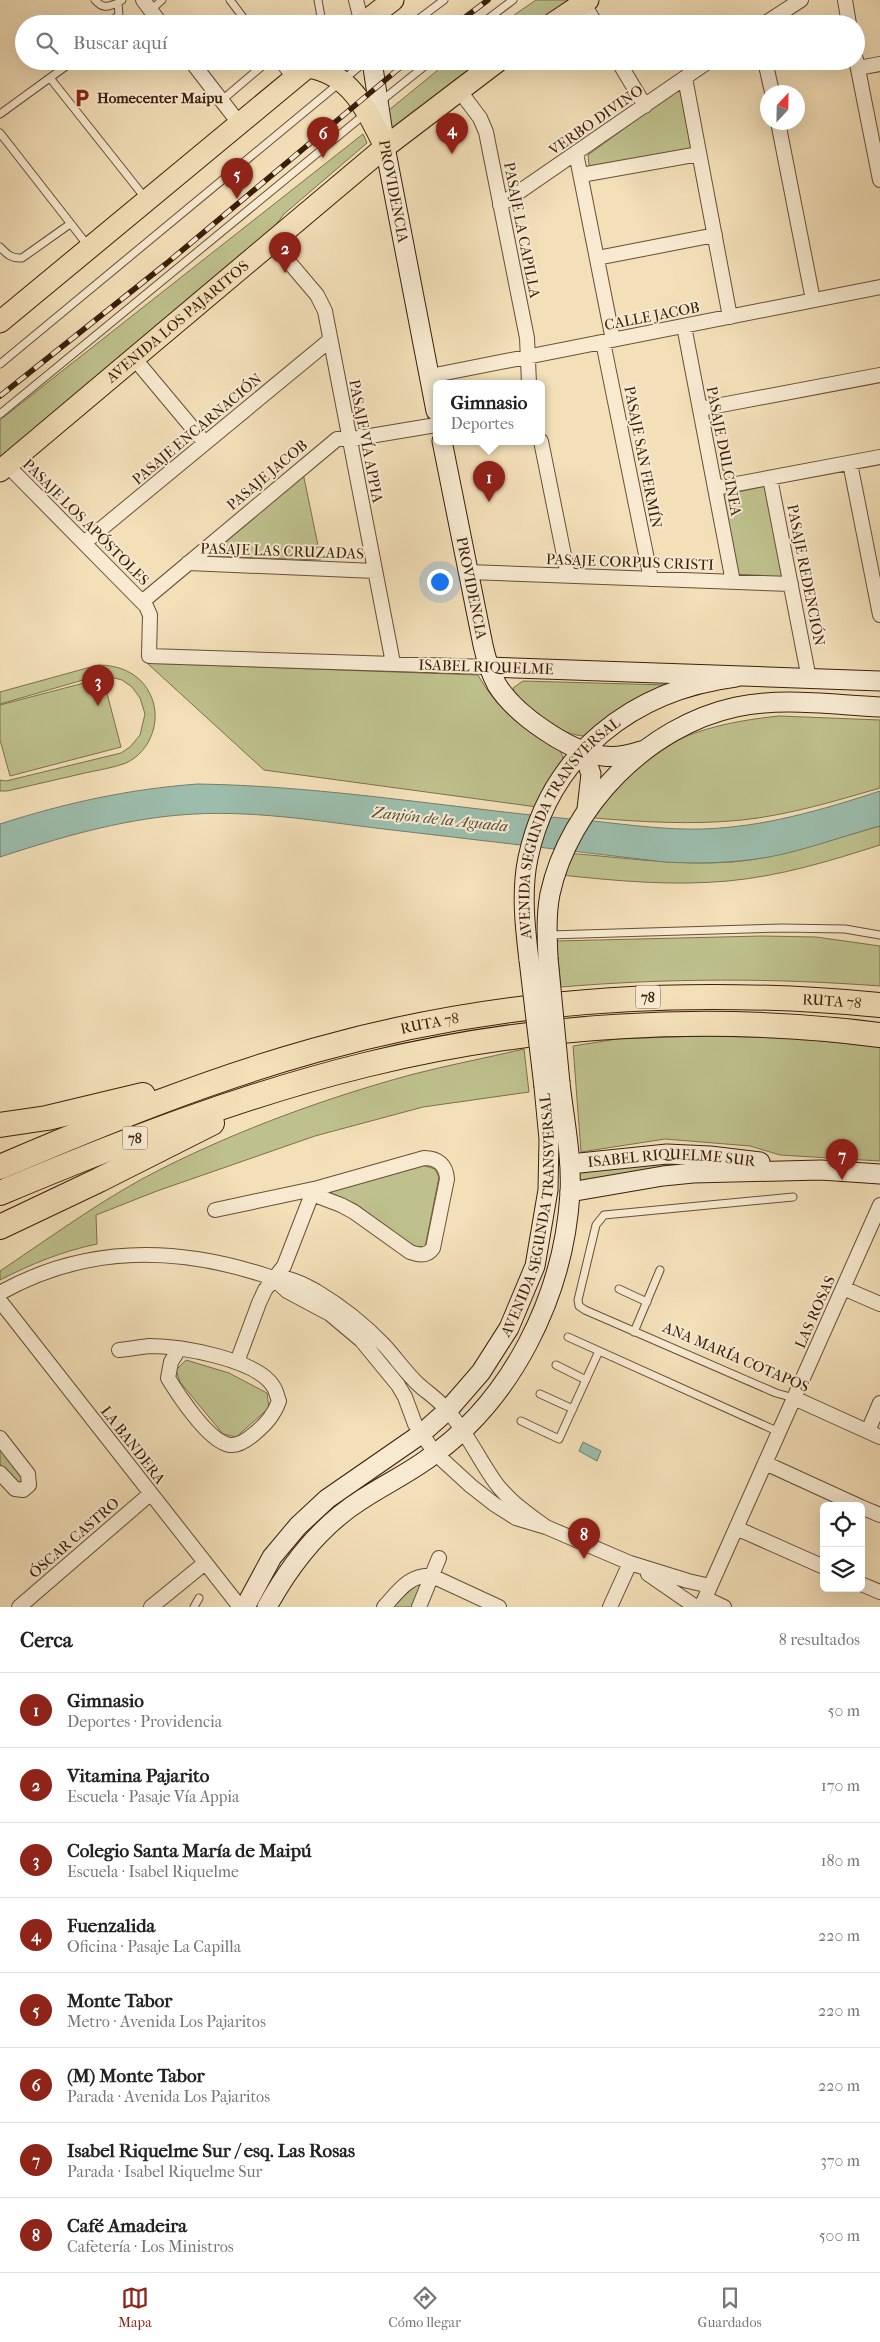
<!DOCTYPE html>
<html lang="es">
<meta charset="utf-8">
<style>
body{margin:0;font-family:"IM FELL French Canon",serif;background:#f6f6f6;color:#222}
.controls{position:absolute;right:15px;bottom:15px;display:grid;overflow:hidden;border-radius:8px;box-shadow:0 5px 20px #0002}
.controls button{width:45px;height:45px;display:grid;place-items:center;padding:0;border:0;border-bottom:1px solid #e0e0e0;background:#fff;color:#222;font:25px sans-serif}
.compass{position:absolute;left:760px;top:85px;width:45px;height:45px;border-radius:50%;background:#fff;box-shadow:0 5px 20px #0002;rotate:22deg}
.you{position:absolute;left:439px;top:581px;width:18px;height:18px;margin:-12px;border:4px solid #fff;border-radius:50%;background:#1a73e8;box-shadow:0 0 0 8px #1a73e833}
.badge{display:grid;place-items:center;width:32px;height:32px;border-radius:50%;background:#8f2418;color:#fff;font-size:16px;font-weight:700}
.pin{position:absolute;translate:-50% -41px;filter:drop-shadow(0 1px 2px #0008)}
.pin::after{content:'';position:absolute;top:26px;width:18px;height:15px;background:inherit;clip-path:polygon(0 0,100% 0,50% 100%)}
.popup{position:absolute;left:433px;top:380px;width:112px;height:65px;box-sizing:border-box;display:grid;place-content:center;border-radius:8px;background:#fff;filter:drop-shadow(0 1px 4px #0005);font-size:16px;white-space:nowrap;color:#767676}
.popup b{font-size:19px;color:#222}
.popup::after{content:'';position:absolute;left:50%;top:100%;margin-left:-10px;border:10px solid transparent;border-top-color:#fff}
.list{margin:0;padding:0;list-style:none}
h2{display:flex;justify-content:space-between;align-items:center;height:65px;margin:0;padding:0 20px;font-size:21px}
h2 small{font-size:16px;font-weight:400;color:#767676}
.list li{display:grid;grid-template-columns:32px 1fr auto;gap:15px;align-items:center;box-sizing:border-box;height:75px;padding:0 20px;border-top:1px solid #e0e0e0}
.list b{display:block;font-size:19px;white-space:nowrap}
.list p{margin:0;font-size:16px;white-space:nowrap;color:#767676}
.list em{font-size:16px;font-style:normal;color:#767676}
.icon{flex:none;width:28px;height:28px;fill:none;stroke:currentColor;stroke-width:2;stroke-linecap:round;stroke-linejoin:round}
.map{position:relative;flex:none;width:880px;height:1607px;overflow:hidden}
.search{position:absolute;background:#fff;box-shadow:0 5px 20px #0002;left:15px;right:15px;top:15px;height:55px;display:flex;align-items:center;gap:12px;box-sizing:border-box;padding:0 18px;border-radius:28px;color:#767676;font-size:19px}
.sheet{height:665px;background:#fff}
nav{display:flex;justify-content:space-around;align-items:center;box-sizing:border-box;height:70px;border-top:1px solid #e0e0e0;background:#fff;font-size:14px;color:#767676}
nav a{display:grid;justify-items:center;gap:2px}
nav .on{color:#8f2418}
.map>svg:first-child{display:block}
</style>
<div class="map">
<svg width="880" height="1607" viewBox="0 0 880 1607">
<rect width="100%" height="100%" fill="#f3dfb8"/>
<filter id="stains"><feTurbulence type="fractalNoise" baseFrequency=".004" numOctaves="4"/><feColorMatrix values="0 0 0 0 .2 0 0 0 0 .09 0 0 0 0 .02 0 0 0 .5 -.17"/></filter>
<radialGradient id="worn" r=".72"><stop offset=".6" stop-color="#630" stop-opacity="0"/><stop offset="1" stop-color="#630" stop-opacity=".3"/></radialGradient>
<!-- green -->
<path fill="#bec18d" stroke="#7c704c" d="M 536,0 L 573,0 L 539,24 L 501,24 Z
M 449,61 L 485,61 L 392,136 L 389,110 Z
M 681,87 L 692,149 L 589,166 L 588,155 Z
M 363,134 L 367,143 L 284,214 L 267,236 L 0,457 L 0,420 Z
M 303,473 L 321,560 L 202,556 Z
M 766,486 L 784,577 L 735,575 L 720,496 Z
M 147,663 L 478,675 C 500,713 523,729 560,751 L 563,757 L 562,763 L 537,807 L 264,770 Z
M 98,665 C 119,665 139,673 149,692 C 163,717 152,751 126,763 C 113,768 98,770 85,773 C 59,779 33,785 7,791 L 0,791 L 0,780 L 6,781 L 121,753 L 130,747 L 140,735 L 145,714 L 140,698 L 132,687 L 122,680 L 107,676 L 90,678 L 0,704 L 0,692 Z
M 103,678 L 121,747 L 10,776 L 0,740 L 0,705 Z
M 523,681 L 667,685 L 612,714 L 583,736 C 562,734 534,718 520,703 C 516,699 515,693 513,688 Z
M 779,716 L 880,720 L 880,788 C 835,801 789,815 742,820 C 693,825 643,822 594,818 C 598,813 600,808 604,802 C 613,789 628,773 640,763 C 679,731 731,721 779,716 Z
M 880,826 L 880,845 C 830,861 781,876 728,881 C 672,886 617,881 561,875 L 565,853 C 621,857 676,866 732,862 C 782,858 832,839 880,826 Z
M 762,936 L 816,937 L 880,946 L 880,986 C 773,978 668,978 561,987 L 556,941 Z
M 702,1036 L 794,1038 L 880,1047 L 880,1161 L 780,1155 L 750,1146 L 665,1139 L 581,1152 L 573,1046 L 617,1039 Z
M 524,1049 L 529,1092 L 423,1107 L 315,1136 L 157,1191 L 96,1215 L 97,1244 C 63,1251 31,1264 0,1280 L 0,1271 C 54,1235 105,1197 163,1168 C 241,1129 326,1098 410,1075 C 448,1065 486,1058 524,1049 Z
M 671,1160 L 700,1162 L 576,1186 L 574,1173 Z
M 422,1165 L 435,1169 L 439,1177 L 425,1247 L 414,1247 L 356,1204 L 331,1193 L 335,1186 Z
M 186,1360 L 229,1373 L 267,1393 L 269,1408 L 236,1437 L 223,1434 L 180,1382 L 176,1370 Z
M 0,1448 L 24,1479 L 16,1485 L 0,1464 Z
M 418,1583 L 425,1583 L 414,1607 L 387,1607 Z"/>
<!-- water -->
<path fill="#9cbdac" stroke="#757d6b" d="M 198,784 C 330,786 462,810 593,821 C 630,825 666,830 703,829 C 764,827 822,810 880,791 L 880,826 C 843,836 806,850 769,857 C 734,863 700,864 665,862 C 572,851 478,840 384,829 C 317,821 248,809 180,815 C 119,820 58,838 0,857 L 0,824 C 65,803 129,789 198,784 Z
M 583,1442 L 601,1451 L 597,1461 L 579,1451 Z"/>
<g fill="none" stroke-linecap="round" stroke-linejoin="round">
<!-- lane casing -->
<g stroke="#694e36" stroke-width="9">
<path id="lane" d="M 95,0 C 103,9 107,7 118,3
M 230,0 L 248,24
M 151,10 L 162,0
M 107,24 L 119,15 L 118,3 L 122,0
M 313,24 L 321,17 L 318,0
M 412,24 L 444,0
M 481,24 L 513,0
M 277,61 L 291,79
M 50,78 L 146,199
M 221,101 L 268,61
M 381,101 L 431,61
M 0,114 L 73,61
M 0,133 L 89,247
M 0,247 C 7,254 11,259 22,258 L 70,224
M 0,364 L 366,61
M 0,414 L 365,114
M 549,935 L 782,928 L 845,929 L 880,935
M 793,1197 L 604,1215 L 596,1225 L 578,1300 L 579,1306 L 585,1310 L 776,1393 L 794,1398
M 619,1289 L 647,1302
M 634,1332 L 660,1270
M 568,1337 L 779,1432
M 556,1365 L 586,1380
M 540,1394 L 573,1409
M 521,1421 L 559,1439 L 599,1351
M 194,1607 L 199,1598"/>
</g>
<!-- street casing -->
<g stroke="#694e36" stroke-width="16">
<path id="street" d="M 143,0 L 161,24
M 356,0 L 362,24
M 845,0 L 849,24
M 583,3 L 596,24
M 764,24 L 801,0
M 856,59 L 880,180
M 191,61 L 239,123
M 618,61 L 645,106
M 765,61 L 772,92
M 858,68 L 880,64
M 685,78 L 730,317
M 459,90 L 480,118 L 486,132 L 527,338 L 529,383
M 778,122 L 813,300
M 576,153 L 613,340
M 581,175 L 699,154
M 500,205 L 709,61
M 272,242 L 317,295 L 325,311 L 393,663
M 597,258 L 715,235
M 684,326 L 733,582
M 603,342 L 651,579
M 134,358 L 205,443
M 430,376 L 880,287
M 700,409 L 880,375
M 541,441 L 568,575
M 850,463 L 880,615
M 7,465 L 146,606 L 150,615 L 149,656 L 488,667
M 770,478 L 809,679
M 715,488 L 880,457
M 84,543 L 330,340
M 188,563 L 375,571
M 468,572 L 791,584
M 142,602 L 337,439 L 358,438 L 436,425
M 215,1210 L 318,1188
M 273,1278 L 287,1291 L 330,1314 L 361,1340 L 398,1385 L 405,1397 L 415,1424 L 435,1453 L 471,1486 L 494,1504 L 516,1518 L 546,1527 L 630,1563 L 688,1581 L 710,1586
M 843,1288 L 880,1304
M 0,1293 C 87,1244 178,1246 270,1277 C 276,1279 282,1278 289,1279 C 298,1281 307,1286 316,1291 C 341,1306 364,1324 384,1345 C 396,1358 406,1373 419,1385 C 428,1393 439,1400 447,1410 C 466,1431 477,1456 493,1479 C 506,1499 527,1513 546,1527
M 0,1301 L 240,1607
M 119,1350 C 129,1349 140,1347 150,1346 C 180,1346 256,1359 273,1386 C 276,1390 277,1396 279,1401 C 274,1415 266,1424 254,1434 C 247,1440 236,1448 226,1444 C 206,1437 179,1396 168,1378 L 171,1362 L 179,1349
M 237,1362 L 259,1303 L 265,1290 L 284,1266 L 312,1194 L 318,1188 L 424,1158 C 438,1158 446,1165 447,1179 L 433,1248 C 427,1257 418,1255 410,1252 L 354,1212 L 341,1205 L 312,1194
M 794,1398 L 880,1437
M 868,1431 L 880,1403
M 0,1438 L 28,1474 L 29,1485 L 23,1490 L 15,1489 L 0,1473
M 765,1463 L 859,1506
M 861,1507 L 880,1515
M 736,1528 L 824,1567
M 648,1574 L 696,1607
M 861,1584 L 880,1592
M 705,1598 L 724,1607
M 19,1607 L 150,1494
M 151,1607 L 205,1563
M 384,1607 C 398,1592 409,1574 432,1576 L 499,1607
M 419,1607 L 439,1558
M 610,1607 L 630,1563
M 701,1607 L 880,1205"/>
</g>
<!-- secondary casing -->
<g stroke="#3b1e0a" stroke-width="21">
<g id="secondary">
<path id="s1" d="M 372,61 L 385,147 L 436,411"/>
<path id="s2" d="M 442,441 L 483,645 C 486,659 490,672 497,685 C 515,714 569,752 603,756 C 616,758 629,755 641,751"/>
<path d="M 488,667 L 880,681"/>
<path d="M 583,751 L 591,774 L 587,809"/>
<path d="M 548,958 C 547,937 546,915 550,894 C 569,806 648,726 736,707 C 782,697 833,705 880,707"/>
<path id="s3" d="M 529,960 C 525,927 521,891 528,858 C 550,754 633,690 736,677"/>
<path id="s4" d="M 570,1164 L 667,1154 L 710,1156 L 760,1162"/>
<path d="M 570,1192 L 663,1176 L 693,1173 L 821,1170 L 880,1174"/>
<path id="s5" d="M 245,1607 L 272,1557 L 298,1526 L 327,1499 L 421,1434 L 448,1410 L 481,1372 L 509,1328 L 535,1266 L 548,1190 L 549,1139 L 544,1087"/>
<path d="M 267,1607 C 290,1565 320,1526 361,1500 C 382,1486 405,1475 426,1460 C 512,1402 564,1295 570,1193 C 572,1156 564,1119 560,1083"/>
</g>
</g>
<!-- primary casing -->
<g stroke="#3b1e0a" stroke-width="23">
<g id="primary">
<path d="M 362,24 L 393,0"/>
<path d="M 552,24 L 588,0"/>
<path d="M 308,67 C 351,73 368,112 385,147"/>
<path d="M 0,322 L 315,61"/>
<path id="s6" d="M 0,471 L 385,147 L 498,61"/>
</g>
</g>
<!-- highway casing -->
<g stroke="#3b1e0a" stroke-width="26">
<g id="highway">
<path d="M 0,1125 L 47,1118 L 143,1095"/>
<path id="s7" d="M 0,1167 C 103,1123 208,1080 316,1050 C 500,998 691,987 880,1005"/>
<path d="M 0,1193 C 119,1143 239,1096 365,1065 C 531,1024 710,1013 880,1035"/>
<path d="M 0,1227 L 99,1180 L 212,1123"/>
</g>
</g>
<!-- lane -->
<use href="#lane" stroke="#f7ead1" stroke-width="7"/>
<!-- street -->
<use href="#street" stroke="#f7ead1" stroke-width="14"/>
<!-- secondary -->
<use href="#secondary" stroke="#f7ead1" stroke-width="19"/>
<!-- primary -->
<use href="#primary" stroke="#f3dfb8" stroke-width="21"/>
<!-- highway -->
<use href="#highway" stroke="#f3dfb8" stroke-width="24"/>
<!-- rail casing -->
<g stroke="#3b1e0a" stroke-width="5.5">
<path id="rail" d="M 456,24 L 488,0
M 0,396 L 167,263 L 408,61"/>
</g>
<!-- rail -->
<use href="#rail" stroke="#f7ead1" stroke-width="4" stroke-dasharray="11" stroke-linecap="butt"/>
<!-- secondary-bridge casing -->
<g stroke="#3b1e0a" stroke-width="21" stroke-linecap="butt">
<path id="secondary-bridge" d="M 548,958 L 560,1083
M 529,960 L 544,1087"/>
</g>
<!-- secondary-bridge -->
<use href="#secondary-bridge" stroke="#f7ead1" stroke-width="19"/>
</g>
<!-- icons -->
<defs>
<g id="parking-bare" transform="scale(1.5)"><path d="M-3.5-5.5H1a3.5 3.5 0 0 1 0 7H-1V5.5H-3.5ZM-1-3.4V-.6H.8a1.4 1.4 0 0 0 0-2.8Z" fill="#8f2418" stroke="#f7ead1" stroke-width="2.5" paint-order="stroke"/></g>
</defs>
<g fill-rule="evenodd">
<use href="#parking-bare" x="82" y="98"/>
</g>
<g text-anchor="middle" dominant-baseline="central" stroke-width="4" stroke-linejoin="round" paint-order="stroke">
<!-- shield labels -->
<g fill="#f7ead1" stroke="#735b46" stroke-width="1">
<rect x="635.5" y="985.5" width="25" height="23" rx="4"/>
<rect x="122.5" y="1126.5" width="25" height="23" rx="4"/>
</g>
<g font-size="14" font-weight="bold" fill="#3b1e0a">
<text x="648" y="997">78</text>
<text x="135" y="1138">78</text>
</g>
<!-- poi labels -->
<g font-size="15" font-weight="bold" fill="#3b1e0a" stroke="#f7ead1" text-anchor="start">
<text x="97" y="98">Homecenter Maipu</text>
</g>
<!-- street labels -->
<g font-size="15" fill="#3b1e0a" stroke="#f7ead1">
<text transform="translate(596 120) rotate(-35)">VERBO DIVINO</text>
<text stroke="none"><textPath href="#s1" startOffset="132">PROVIDENCIA</textPath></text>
<text transform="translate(522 230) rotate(79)">PASAJE LA CAPILLA</text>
<text transform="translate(652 316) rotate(-11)">CALLE JACOB</text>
<text stroke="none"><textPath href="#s6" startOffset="232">AVENIDA LOS PAJARITOS</textPath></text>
<text transform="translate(197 429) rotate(-40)">PASAJE ENCARNACIÓN</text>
<text transform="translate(366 441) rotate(79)">PASAJE VÍA APPIA</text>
<text transform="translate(724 451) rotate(79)">PASAJE DULCINEA</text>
<text transform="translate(643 457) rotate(79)">PASAJE SAN FERMÍN</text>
<text transform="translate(267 475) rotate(-40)">PASAJE JACOB</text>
<text transform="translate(86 522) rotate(45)">PASAJE LOS APÓSTOLES</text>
<text transform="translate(282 551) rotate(2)">PASAJE LAS CRUZADAS</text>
<text transform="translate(630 562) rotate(2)">PASAJE CORPUS CRISTI</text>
<text transform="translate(806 575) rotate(79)">PASAJE REDENCIÓN</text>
<text stroke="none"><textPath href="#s2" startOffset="150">PROVIDENCIA</textPath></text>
<text transform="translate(486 667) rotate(2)">ISABEL RIQUELME</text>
<text stroke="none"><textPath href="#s3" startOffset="146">AVENIDA SEGUNDA TRANSVERSAL</textPath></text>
<text stroke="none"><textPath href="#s7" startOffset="858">RUTA 78</textPath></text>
<text stroke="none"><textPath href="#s7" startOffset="454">RUTA 78</textPath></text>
<text stroke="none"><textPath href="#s4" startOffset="102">ISABEL RIQUELME SUR</textPath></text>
<text stroke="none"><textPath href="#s5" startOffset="506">AVENIDA SEGUNDA TRANSVERSAL</textPath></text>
<text transform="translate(815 1312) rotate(-66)">LAS ROSAS</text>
<text transform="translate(736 1357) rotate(23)">ANA MARÍA COTAPOS</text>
<text transform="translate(133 1445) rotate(52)">LA BANDERA</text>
<text transform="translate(74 1538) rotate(-41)">ÓSCAR CASTRO</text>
</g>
<!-- water labels -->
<g font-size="16" font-style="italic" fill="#584e3b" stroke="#f7ead1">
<text transform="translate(440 819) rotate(6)">Zanjón de la Aguada</text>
</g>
</g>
<rect width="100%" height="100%" filter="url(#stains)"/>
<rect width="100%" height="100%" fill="url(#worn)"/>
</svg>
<div class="controls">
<button><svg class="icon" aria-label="locate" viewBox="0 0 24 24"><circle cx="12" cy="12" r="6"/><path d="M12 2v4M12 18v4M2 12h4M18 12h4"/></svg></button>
<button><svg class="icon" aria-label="layers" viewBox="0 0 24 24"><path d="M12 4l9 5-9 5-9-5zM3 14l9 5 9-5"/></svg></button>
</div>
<svg class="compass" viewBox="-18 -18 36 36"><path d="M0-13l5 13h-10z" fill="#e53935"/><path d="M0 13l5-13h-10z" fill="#767676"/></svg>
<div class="you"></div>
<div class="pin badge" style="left:489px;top:502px">1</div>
<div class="popup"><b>Gimnasio</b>Deportes</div>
<div class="pin badge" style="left:285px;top:273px">2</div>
<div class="pin badge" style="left:98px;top:706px">3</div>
<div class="pin badge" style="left:452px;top:154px">4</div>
<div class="pin badge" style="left:237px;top:199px">5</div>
<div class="pin badge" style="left:323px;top:158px">6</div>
<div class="pin badge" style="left:842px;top:1180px">7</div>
<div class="pin badge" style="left:584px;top:1559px">8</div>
<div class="search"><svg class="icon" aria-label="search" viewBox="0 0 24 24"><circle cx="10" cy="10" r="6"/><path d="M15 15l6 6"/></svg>Buscar aquí</div>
</div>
<section class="sheet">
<h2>Cerca<small>8 resultados</small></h2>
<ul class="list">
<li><span class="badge">1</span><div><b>Gimnasio</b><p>Deportes · Providencia</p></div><em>50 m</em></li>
<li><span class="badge">2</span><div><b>Vitamina Pajarito</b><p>Escuela · Pasaje Vía Appia</p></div><em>170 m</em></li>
<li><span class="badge">3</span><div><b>Colegio Santa María de Maipú</b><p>Escuela · Isabel Riquelme</p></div><em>180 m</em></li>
<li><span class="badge">4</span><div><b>Fuenzalida</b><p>Oficina · Pasaje La Capilla</p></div><em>220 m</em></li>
<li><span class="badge">5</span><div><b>Monte Tabor</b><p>Metro · Avenida Los Pajaritos</p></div><em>220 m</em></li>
<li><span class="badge">6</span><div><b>(M) Monte Tabor</b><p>Parada · Avenida Los Pajaritos</p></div><em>220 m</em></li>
<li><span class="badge">7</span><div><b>Isabel Riquelme Sur / esq. Las Rosas</b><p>Parada · Isabel Riquelme Sur</p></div><em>370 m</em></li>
<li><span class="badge">8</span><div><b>Café Amadeira</b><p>Cafetería · Los Ministros</p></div><em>500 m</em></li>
</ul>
</section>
<nav>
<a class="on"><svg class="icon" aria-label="map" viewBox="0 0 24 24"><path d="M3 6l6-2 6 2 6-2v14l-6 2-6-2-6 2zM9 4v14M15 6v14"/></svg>Mapa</a>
<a><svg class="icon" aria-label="directions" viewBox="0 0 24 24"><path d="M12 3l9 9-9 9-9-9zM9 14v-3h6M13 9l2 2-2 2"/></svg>Cómo llegar</a>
<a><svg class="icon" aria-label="saved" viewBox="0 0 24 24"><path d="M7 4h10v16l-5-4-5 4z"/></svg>Guardados</a>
</nav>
